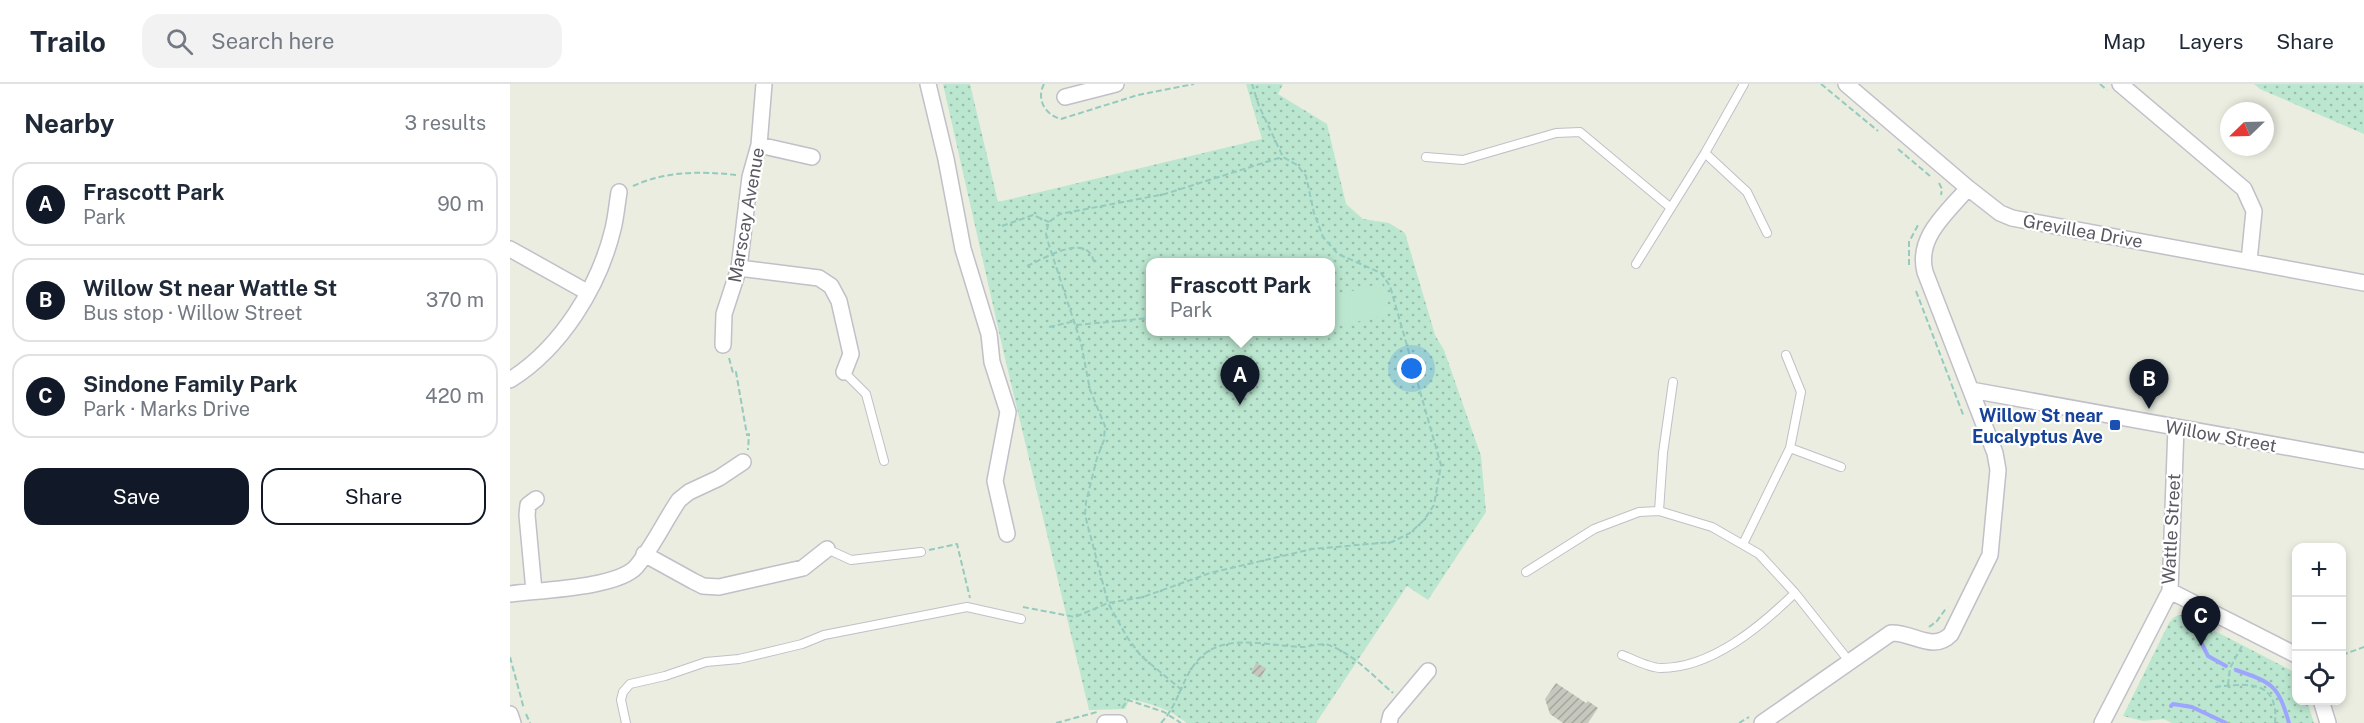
<!DOCTYPE html>
<meta charset="utf-8">
<style>
body{margin:0;font-family:"Public Sans",sans-serif;background:#f2f2f3;color:#1f2937}
.controls{position:absolute;right:18px;bottom:18px;display:grid;overflow:hidden;border-radius:12px;box-shadow:0 3px 9px #0003}
.controls button{width:54px;height:54px;display:grid;place-items:center;padding:0;border:0;border-bottom:2px solid #e0e1e3;background:#fff;color:#1f2937;font:30px sans-serif}
.compass{position:absolute;left:1710px;top:18px;width:54px;height:54px;border-radius:50%;background:#fff;box-shadow:0 3px 9px #0003;rotate:247deg}
.you{position:absolute;left:902px;top:285px;width:21px;height:21px;margin:-15px;border:4px solid #fff;border-radius:50%;background:#1a73e8;box-shadow:0 0 0 9px #1a73e833}
.badge{display:grid;place-items:center;width:39px;height:39px;border-radius:50%;background:#111827;color:#fff;font-size:20px;font-weight:700}
.pin{position:absolute;translate:-50% -50px;filter:drop-shadow(0 2px 3px #0008)}
.pin::after{content:'';position:absolute;top:32px;width:21px;height:18px;background:inherit;clip-path:polygon(0 0,100% 0,50% 100%)}
.popup{position:absolute;left:636px;top:174px;width:189px;height:78px;box-sizing:border-box;display:grid;place-content:center;border-radius:12px;background:#fff;filter:drop-shadow(0 2px 4px #0005);font-size:20px;white-space:nowrap;color:#747a83}
.popup b{font-size:22px;color:#1f2937}
.popup::after{content:'';position:absolute;left:50%;top:100%;margin-left:-12px;border:12px solid transparent;border-top-color:#fff}
.list{margin:0;padding:0;list-style:none}
h2{display:flex;justify-content:space-between;align-items:center;height:78px;margin:0;padding:0 24px;font-size:26px}
h2 small{font-size:20px;font-weight:400;color:#747a83}
.list li{display:grid;grid-template-columns:39px 1fr auto;gap:18px;align-items:center;box-sizing:border-box;height:84px;margin:0 12px 12px;padding:0 12px;border:2px solid #e0e1e3;border-radius:18px}
.list b{display:block;font-size:22px;white-space:nowrap}
.list p{margin:0;font-size:20px;white-space:nowrap;color:#747a83}
.list em{font-size:20px;font-style:normal;color:#747a83}
.actions{display:flex;gap:12px;padding:18px 24px}
.actions a{flex:1;padding:14px 0;border:2px solid #111827;border-radius:18px;text-align:center;font-size:21px;color:#111827}
.actions .main{background:#111827;color:#fff}
.icon{flex:none;width:33px;height:33px;fill:none;stroke:currentColor;stroke-width:2;stroke-linecap:round;stroke-linejoin:round}
.map{position:relative;flex:none;width:1854px;height:639px;overflow:hidden}
header{display:flex;align-items:center;gap:36px;box-sizing:border-box;height:84px;padding:0 30px;background:#fff;border-bottom:2px solid #e0e1e3}
header strong{font-size:28px}
nav{display:flex;gap:33px;margin-inline-start:auto;font-size:21px}
.search{width:420px;height:54px;background:#f2f2f3;display:flex;align-items:center;gap:15px;box-sizing:border-box;padding:0 21px;border-radius:18px;color:#747a83;font-size:22px}
main{display:flex}
aside{flex:1;background:#fff}
.map>svg:first-child{display:block}
</style>
<header>
<strong>Trailo</strong>
<div class="search"><svg class="icon" aria-label="search" viewBox="0 0 24 24"><circle cx="10" cy="10" r="6"/><path d="M15 15l6 6"/></svg>Search here</div>
<nav><a>Map</a><a>Layers</a><a>Share</a></nav>
</header>
<main>
<aside>
<h2>Nearby<small>3 results</small></h2>
<ul class="list">
<li><span class="badge">A</span><div><b>Frascott Park</b><p>Park</p></div><em>90 m</em></li>
<li><span class="badge">B</span><div><b>Willow St near Wattle St</b><p>Bus stop · Willow Street</p></div><em>370 m</em></li>
<li><span class="badge">C</span><div><b>Sindone Family Park</b><p>Park · Marks Drive</p></div><em>420 m</em></li>
</ul>
<div class="actions"><a class="main">Save</a><a>Share</a></div>
</aside>
<div class="map">
<svg width="1854" height="639" viewBox="0 0 1854 639">
<defs>
<pattern id="park-dots" width="8" height="8" patternUnits="userSpaceOnUse" patternTransform="scale(1.5)"><rect width="8" height="8" fill="#bbe7d0"/><path d="M2 2h.1M6 6h.1" fill="none" stroke="#9bbeac" stroke-width="1.8" stroke-linecap="round"/></pattern>
<pattern id="building-hatch" width="6" height="6" patternUnits="userSpaceOnUse" patternTransform="scale(1.5)"><rect width="6" height="6" fill="#c6c8bd"/><path d="M-1 1l2-2M0 6l6-6M5 7l2-2" fill="none" stroke="#a4a59d"/></pattern>
</defs>
<rect width="100%" height="100%" fill="#eaede0"/>
<!-- park -->
<path fill="url(#park-dots)" fill-rule="evenodd" d="M 433,0 L 460,0 L 488,118 L 752,55 L 736,0 L 773,0 L 768,10 L 817,40 L 836,120 L 853,135 L 879,139 L 895,149 L 925,251 L 934,266 L 971,372 L 976,428 L 918,516 L 897,502 L 806,639 L 677,639 C 659,625 643,620 620,615 L 615,625 L 579,626 L 494,270 ZM 640,178 L 820,178 L 820,248 L 640,248 Z
M 1744,0 L 1854,0 L 1854,50 L 1750,5 Z
M 1668,531 L 1674,531 L 1786,589 L 1786,616 L 1797,617 L 1804,639 L 1662,639 L 1654,635 L 1633,637 L 1613,632 L 1659,539 L 1663,534 Z"/>
<!-- pitch -->
<path fill="#bbe7d0" d="M 872,199 L 880,229 L 823,244 L 820,233 L 820,213 Z"/>
<g fill="none" stroke-linecap="round" stroke-linejoin="round">
<!-- stream -->
<path stroke="#9ea5ff" stroke-width="4" d="M 1691,558 L 1698,572 L 1716,582
M 1726,586 C 1763,599 1768,601 1779,639
M 1661,622 L 1663,620 L 1682,623 L 1716,639"/>
</g>
<!-- building -->
<path fill="url(#building-hatch)" d="M 746,579 L 756,584 L 751,594 L 741,589 Z
M 1046,599 L 1076,619 L 1078,617 L 1088,624 L 1078,639 L 1053,639 L 1040,630 L 1035,615 Z"/>
<g fill="none" stroke-linecap="round" stroke-linejoin="round">
<!-- lane casing -->
<g stroke="#c1bfc8" stroke-width="10">
<path id="lane" d="M 1195,69 L 1237,108 L 1257,149
M 916,73 L 953,76 L 1046,49 L 1070,48 L 1161,124
M 1126,180 L 1195,69 L 1234,0
M 334,288 L 356,310 L 374,377
M 1280,364 L 1331,383
M 1149,427 L 1153,369 L 1163,298
M 1233,460 L 1280,364 L 1291,308 L 1276,271
M 317,465 L 341,476 L 411,468
M 1016,488 L 1084,445 L 1129,428 L 1149,427 L 1202,443 L 1249,470 L 1285,509 L 1339,577
M 1112,571 C 1123,575 1139,584 1151,584 C 1202,584 1251,542 1285,509
M 116,639 L 111,616 L 113,608 L 120,600 L 155,592 L 196,578 L 229,575 L 292,560 L 314,551 L 457,523 L 511,535"/>
</g>
<!-- street casing -->
<g stroke="#c1bfc8" stroke-width="18">
<path id="street" d="M 418,0 L 436,75 L 453,165 L 479,250 L 482,278 L 498,328 L 485,397 L 497,450
M 1336,0 L 1458,104 L 1490,129 L 1502,134 L 1854,199
M 1610,0 L 1734,105 L 1744,127 L 1739,177
M 555,13 L 606,0
M 249,61 L 302,73
M 0,165 L 77,208
M 229,184 L 309,194 L 321,202 L 329,217 L 341,270 L 334,288
M 213,261 L 214,230 L 229,184 L 240,93 L 249,61 L 254,0
M 0,296 C 51,264 89,203 103,145 C 106,133 107,120 109,108
M 1461,306 L 1854,377
M 134,470 L 183,497 L 193,502 L 209,503 L 293,484 L 317,465
M 24,507 L 17,431 L 18,421 L 26,415
M 1660,507 L 1786,571
M 0,510 C 29,506 107,504 126,483 C 143,463 154,438 169,416 L 179,408 L 209,394 L 233,378
M 1811,616 L 1818,639
M 0,630 L 3,639
M 595,639 L 609,639
M 879,639 L 881,631 L 918,587
M 1252,639 L 1381,549 C 1403,548 1423,569 1441,550 L 1480,471 L 1488,386 L 1485,369 L 1415,188 C 1406,153 1437,129 1458,104
M 1592,639 L 1660,507 L 1666,343"/>
</g>
<!-- path -->
<path stroke="#95cabe" stroke-width="2" stroke-dasharray="6 3" stroke-linecap="butt" d="M 534,0 C 526,15 535,31 551,35 L 628,11 L 684,0
M 1311,0 L 1368,47
M 1590,0 L 1597,6
M 1388,65 L 1420,92
M 1429,99 L 1432,105 L 1431,111
M 123,102 C 156,87 190,87 226,91
M 492,142 L 523,131 L 539,138
M 1399,181 L 1399,158 L 1408,141
M 517,182 C 534,175 577,147 584,178
M 1406,207 L 1454,333
M 566,241 L 640,234
M 539,243 L 565,237
M 219,274 L 223,289 L 226,288 L 237,351 L 239,350 L 238,366
M 419,466 L 447,460 L 460,514
M 513,523 L 565,533 L 598,519 L 633,513 L 700,489 L 802,465 L 882,458 L 900,449 L 914,436 L 924,421 L 931,381 L 880,202 L 871,189 L 828,170 L 813,153 L 804,129 L 796,92 L 787,81 L 773,73 L 749,22 L 742,0
M 1419,543 L 1427,537 L 1437,523
M 1832,571 L 1854,563
M 0,573 L 14,625
M 1718,601 L 1720,584 L 1733,560
M 1705,603 C 1738,599 1769,596 1765,639
M 672,606 L 631,572 L 617,553 L 598,519 L 575,431 L 576,418 L 587,374 L 594,356 L 595,342 L 580,306 L 571,259 L 537,155 L 536,149 L 539,138 L 550,130 L 655,110 L 772,73
M 612,624 L 618,616 L 654,628 L 671,639
M 16,630 L 20,639
M 546,639 L 587,628
M 651,639 C 670,619 672,591 691,573 C 716,548 764,563 794,563 C 802,562 813,558 821,562 C 846,572 863,592 883,609
M 1229,639 L 1239,633"/>
<!-- lane -->
<use href="#lane" stroke="#fff" stroke-width="8"/>
<!-- street -->
<use href="#street" stroke="#fff" stroke-width="15"/>
</g>
<!-- markers -->
<rect fill="#1a4fb4" stroke="#fff" stroke-width="2" x="1599" y="335" width="12" height="12" rx="3"/>
<g text-anchor="middle" dominant-baseline="central" stroke-width="4.5" stroke-linejoin="round" paint-order="stroke">
<!-- street labels -->
<g font-size="18" fill="#595962" stroke="#fff">
<text transform="translate(236 131) rotate(-80)">Marscay Avenue</text>
<text transform="translate(1573 147) rotate(10)">Grevillea Drive</text>
<text transform="translate(1711 352) rotate(10)">Willow Street</text>
<text transform="translate(1661 445) rotate(-87)">Wattle Street</text>
</g>
<!-- transit labels -->
<g font-size="18" font-weight="bold" fill="#164399" stroke="#fff" text-anchor="end">
<text x="1593" y="331">Willow St near<tspan x="1593" dy="21">Eucalyptus Ave</tspan></text>
</g>
</g>
</svg>
<div class="controls">
<button>+</button>
<button>−</button>
<button><svg class="icon" aria-label="locate" viewBox="0 0 24 24"><circle cx="12" cy="12" r="6"/><path d="M12 2v4M12 18v4M2 12h4M18 12h4"/></svg></button>
</div>
<svg class="compass" viewBox="-18 -18 36 36"><path d="M0-13l5 13h-10z" fill="#e53935"/><path d="M0 13l5-13h-10z" fill="#747a83"/></svg>
<div class="you"></div>
<div class="pin badge" style="left:730px;top:321px">A</div>
<div class="popup"><b>Frascott Park</b>Park</div>
<div class="pin badge" style="left:1639px;top:325px">B</div>
<div class="pin badge" style="left:1691px;top:562px">C</div>
</div>
</main>
